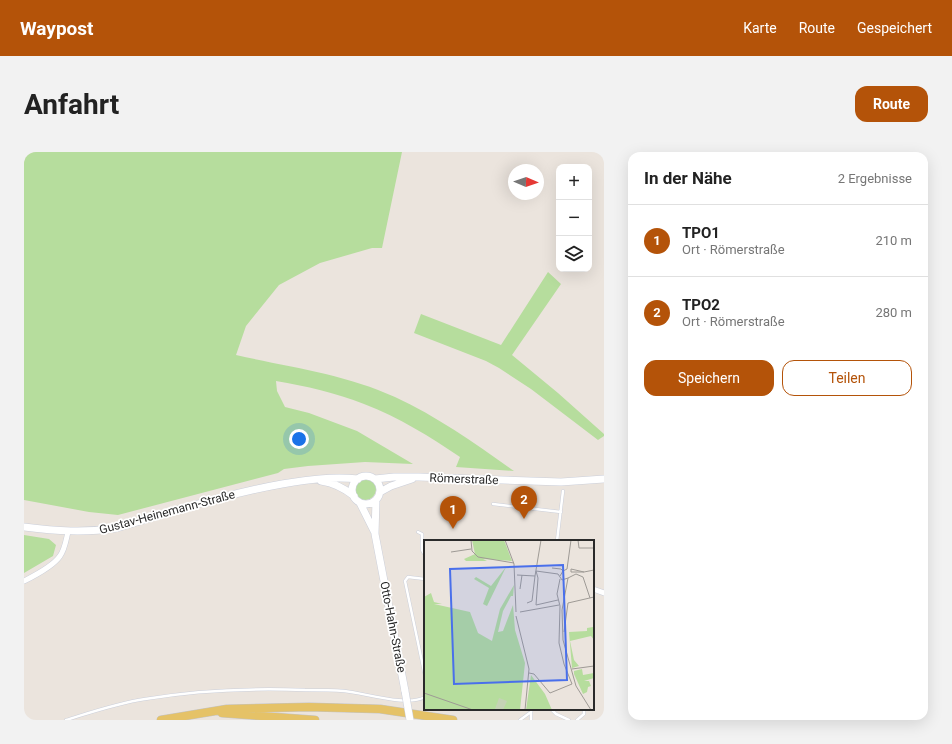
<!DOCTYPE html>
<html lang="de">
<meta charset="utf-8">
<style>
body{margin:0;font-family:Roboto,sans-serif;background:#f2f2f2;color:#222}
.controls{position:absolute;right:12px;top:12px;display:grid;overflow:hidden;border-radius:8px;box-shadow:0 4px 16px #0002}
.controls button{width:36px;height:36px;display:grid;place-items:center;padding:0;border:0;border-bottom:1px solid #e0e0e0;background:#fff;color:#222;font:20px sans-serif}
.compass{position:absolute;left:484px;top:12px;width:36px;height:36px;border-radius:50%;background:#fff;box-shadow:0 4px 16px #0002;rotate:92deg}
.you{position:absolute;left:275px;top:287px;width:14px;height:14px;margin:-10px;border:3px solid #fff;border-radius:50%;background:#1a73e8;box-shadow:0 0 0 6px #1a73e833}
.badge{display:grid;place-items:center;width:26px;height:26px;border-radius:50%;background:#b45309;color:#fff;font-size:13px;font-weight:700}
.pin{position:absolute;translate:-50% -33px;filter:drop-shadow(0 1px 2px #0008)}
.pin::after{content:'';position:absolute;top:21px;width:14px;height:12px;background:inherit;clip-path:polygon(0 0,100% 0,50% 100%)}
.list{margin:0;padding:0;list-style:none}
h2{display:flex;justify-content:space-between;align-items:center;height:52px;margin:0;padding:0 16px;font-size:17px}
h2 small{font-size:13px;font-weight:400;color:#767676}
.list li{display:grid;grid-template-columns:26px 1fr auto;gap:12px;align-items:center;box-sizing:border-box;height:72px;padding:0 16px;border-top:1px solid #e0e0e0}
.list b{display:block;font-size:15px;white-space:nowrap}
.list p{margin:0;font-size:13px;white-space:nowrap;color:#767676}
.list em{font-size:13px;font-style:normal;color:#767676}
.actions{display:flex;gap:8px;padding:12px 16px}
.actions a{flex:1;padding:9px 0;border:1px solid #b45309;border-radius:12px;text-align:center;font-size:14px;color:#b45309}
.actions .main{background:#b45309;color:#fff}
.icon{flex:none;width:22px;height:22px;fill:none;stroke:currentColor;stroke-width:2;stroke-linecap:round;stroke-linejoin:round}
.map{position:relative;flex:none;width:580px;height:568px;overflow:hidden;border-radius:12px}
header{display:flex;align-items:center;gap:24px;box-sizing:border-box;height:56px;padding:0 20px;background:#b45309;color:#fff}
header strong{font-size:19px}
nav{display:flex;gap:22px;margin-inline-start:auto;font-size:14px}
.intro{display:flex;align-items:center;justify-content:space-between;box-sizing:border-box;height:96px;padding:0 24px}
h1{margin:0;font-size:28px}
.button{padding:10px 18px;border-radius:12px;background:#b45309;color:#fff;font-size:14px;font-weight:700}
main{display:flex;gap:24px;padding:0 24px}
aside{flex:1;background:#fff;border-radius:12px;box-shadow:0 4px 16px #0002}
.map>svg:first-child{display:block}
</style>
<header>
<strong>Waypost</strong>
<nav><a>Karte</a><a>Route</a><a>Gespeichert</a></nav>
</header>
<div class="intro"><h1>Anfahrt</h1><a class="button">Route</a></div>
<main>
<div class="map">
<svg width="580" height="568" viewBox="0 0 580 568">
<rect width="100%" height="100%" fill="#ebe4dd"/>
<!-- green -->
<path fill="#b6dd9d" d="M 0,0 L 378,0 L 358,96 L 348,96 L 296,111 L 255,133 L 222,174 L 212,203 C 265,215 321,222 371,245 C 414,265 452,292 490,319 L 432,315 L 436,305 C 406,285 375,265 340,252 C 312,241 282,234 252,229 L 253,239 L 261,255 L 285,261 L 333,279 L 389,312 L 341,310 L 284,314 L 260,317 L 254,321 L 231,327 L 94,363 L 65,360 L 0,348 Z
M 524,120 L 537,132 L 488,203 L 534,241 L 580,282 L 580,284 L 574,288 L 507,237 L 475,216 L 462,209 L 390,181 L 397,162 L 477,193 Z
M330 337a11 11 0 1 1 22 0a11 11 0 1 1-22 0Z
M 0,383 L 25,387 L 32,393 L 29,404 L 0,421 Z"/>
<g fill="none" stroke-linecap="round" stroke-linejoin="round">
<!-- lane casing -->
<g stroke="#cbcfda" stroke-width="3.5">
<path id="lane" d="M 469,352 L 537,360
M 394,380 L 398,382 L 398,398 L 401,403
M 533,389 L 539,339
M 401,427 L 384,425 L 381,429 L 401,524
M 527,557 L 532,562 L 545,568
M 42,568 C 68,560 94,551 121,547 C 174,538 227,536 281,538 C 294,538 307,538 320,539 C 341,541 383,555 401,545
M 496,568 L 507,560
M 507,568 L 507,560 L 508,557
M 553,568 L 560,562 L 560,557"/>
</g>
<!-- street casing -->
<g stroke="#cbcfda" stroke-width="6">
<path id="street" d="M 0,429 C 10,424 30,413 36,404 C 41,397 42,388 44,380
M 569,437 L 580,441"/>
</g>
<!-- secondary casing -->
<g stroke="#cbcfda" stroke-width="8">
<path id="secondary" d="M328 338a14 14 0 1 1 28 0a14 14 0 1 1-28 0Z
M 351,327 L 370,325 L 395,325 L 537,330 L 580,327
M 297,329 C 310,331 320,336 330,344
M 356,340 L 367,334 L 388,327
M 352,348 L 351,382 L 381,539
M 336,351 L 351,381
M 0,375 C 32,379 61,381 93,376 C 147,360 202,342 258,332 C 283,328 308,324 334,327"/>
</g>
<!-- primary casing -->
<g stroke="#c3c3c3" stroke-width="9">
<path id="primary" d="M 198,561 L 291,568
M 137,568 L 203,557 L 285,555 L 356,557 L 429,568"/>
</g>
<!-- lane -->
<use href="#lane" stroke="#fff" stroke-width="2.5"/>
<!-- street -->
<use href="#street" stroke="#fff" stroke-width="5"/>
<!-- secondary -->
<use href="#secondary" stroke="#fff" stroke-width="7"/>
<!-- primary -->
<use href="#primary" stroke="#e5c267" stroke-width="8"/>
<!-- secondary-bridge casing -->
<g stroke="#cbcfda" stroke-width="8" stroke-linecap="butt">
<path id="secondary-bridge" d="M 381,539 L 386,568"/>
</g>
<!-- secondary-bridge -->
<use href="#secondary-bridge" stroke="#fff" stroke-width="7"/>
</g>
<g text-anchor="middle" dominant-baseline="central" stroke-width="3.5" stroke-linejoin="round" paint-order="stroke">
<!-- street labels -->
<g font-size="12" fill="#2a2a2a" stroke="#fff">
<text transform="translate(440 327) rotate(2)">Römerstraße</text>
<text transform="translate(143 360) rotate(-15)">Gustav-Heinemann-Straße</text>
<text transform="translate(369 475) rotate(79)">Otto-Hahn-Straße</text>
</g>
</g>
<!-- overview -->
<g transform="translate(400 388)">
<rect width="170" height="170" fill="#ebe4dd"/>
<path d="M 48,0 L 80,0 L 88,21 L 59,19 L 63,21 L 42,21 L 40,19 L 51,14 ZM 82,27 L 63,66 L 59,64 L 65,48 L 50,39 L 52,37 L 67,46 ZM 90,45 L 89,56 L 87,56 L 79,71 L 74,92 L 79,91 L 89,65 L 91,90 L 101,123 L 96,170 L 0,170 L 0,57 L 7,53 L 10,62 L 18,64 L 10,64 L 46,72 L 54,93 L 68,101 L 76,69 ZM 169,87 L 170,100 L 167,96 L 146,101 L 150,120 L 155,126 L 148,128 L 145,92 L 163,91 L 163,88 ZM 158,129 L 159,135 L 170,133 L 170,138 L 160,141 L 165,141 L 167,146 L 164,147 L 163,152 L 159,154 L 150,134 L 150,131 ZM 107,135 L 121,154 L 128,170 L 102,170 Z" fill="#b6dd9d"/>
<path d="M 75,158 L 83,161 L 79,170 L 71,169 Z" fill="#c5d3b5"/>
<path fill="none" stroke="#9e9a95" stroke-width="1" d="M 47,0 L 48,11 L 54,17 L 90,23M 81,0 L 90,24 L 92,72M 154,0 L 155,8 L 170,8M 27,12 L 47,9M 128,28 L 137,29 L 139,31 L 136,36M 112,31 L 114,38 L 112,65 L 134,60M 112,31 L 134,34 L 138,40 L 144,38M 139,31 L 143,29 L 147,0M 160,32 L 147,29 L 147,32 L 160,32 L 170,30M 93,35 L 111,36 L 117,0M 96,49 L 98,35M 166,58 L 159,37 L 152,34 L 144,38 L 138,70 L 139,100 L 152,146 L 167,170M 103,63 L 108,61 L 111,36M 96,72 L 135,65M 92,76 L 105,129 L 101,170M 140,92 L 144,63 L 170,57M 148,129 L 170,126M 105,133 L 110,134 L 126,153 L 148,144 L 140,124 L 135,103 L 136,66 L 133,54 L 136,39M 0,153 L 49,170"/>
<path fill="#496feb" fill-opacity="0.15" stroke="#496feb" stroke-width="2" d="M 139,25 L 143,140 L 30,144 L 26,29 Z"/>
<rect width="170" height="170" fill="none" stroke="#2a2a2a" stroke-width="2"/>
</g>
</svg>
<div class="controls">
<button>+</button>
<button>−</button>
<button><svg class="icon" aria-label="layers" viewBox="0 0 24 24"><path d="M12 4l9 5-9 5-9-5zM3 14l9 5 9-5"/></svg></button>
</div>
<svg class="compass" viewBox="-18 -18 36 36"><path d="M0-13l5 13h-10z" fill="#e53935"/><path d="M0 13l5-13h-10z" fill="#767676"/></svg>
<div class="you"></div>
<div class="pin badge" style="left:429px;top:377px">1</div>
<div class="pin badge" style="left:500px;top:367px">2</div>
</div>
<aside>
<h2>In der Nähe<small>2 Ergebnisse</small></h2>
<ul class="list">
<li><span class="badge">1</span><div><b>TPO1</b><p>Ort · Römerstraße</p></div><em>210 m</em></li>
<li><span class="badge">2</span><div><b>TPO2</b><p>Ort · Römerstraße</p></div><em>280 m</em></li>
</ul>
<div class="actions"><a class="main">Speichern</a><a>Teilen</a></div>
</aside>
</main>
